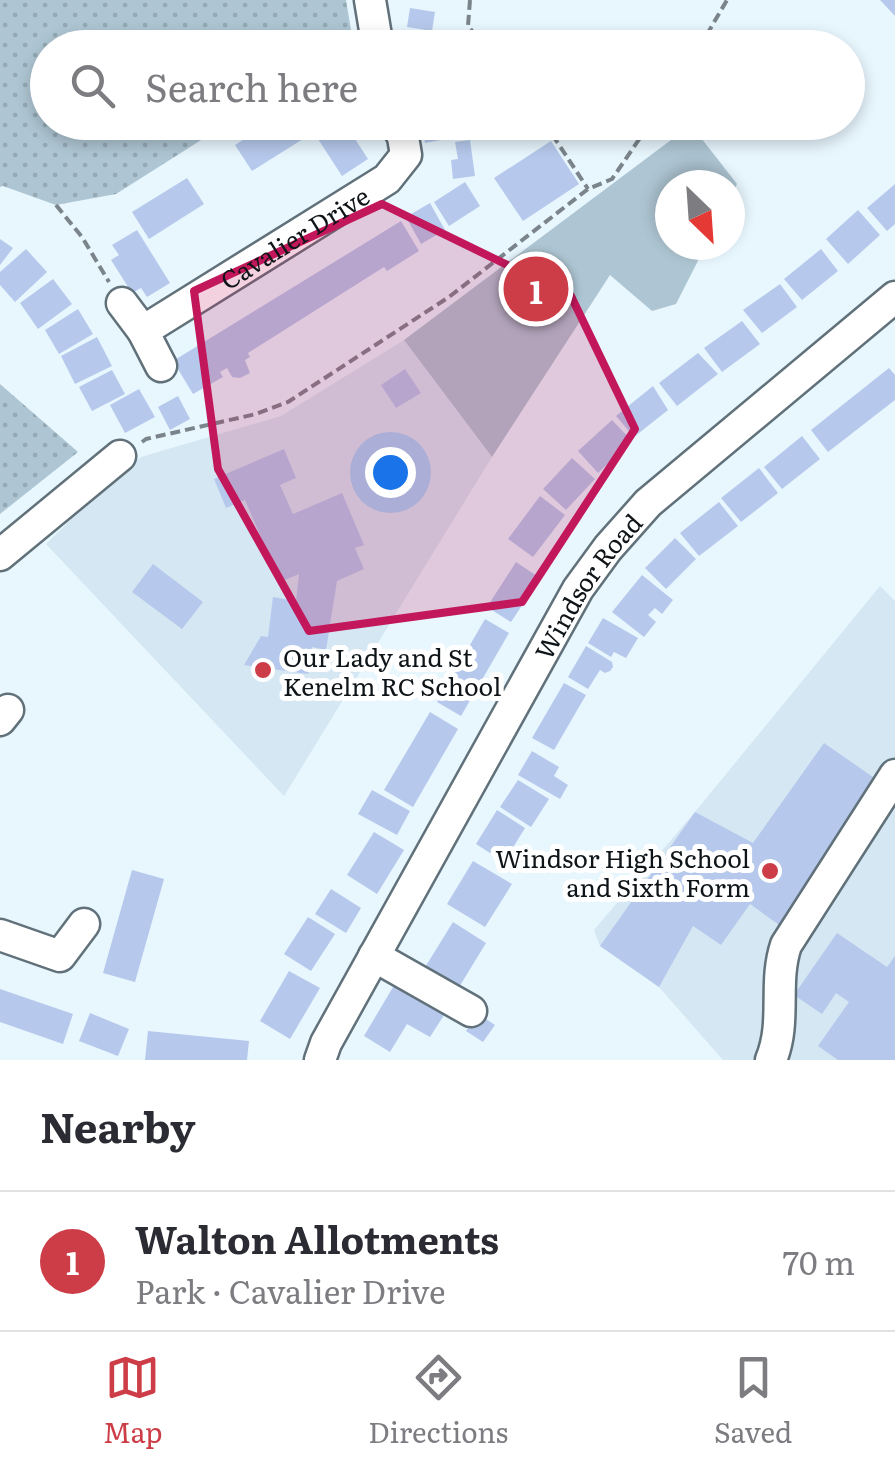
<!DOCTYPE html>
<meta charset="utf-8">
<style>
body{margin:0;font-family:Literata,serif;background:#f2f2f3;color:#2b2b33}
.compass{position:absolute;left:655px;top:170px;width:90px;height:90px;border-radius:50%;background:#fff;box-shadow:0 5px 15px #0003;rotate:155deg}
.you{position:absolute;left:390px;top:472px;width:35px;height:35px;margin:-25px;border:8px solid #fff;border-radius:50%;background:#1a73e8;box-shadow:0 0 0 15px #1a73e833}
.badge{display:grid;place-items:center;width:65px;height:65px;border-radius:50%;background:#cd3d47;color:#fff;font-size:32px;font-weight:700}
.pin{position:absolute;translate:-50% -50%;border:5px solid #fff;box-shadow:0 2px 10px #0006}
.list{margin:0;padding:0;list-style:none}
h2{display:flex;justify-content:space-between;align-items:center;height:130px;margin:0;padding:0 40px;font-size:42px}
h2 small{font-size:32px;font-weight:400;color:#7c7c81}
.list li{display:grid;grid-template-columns:65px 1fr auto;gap:30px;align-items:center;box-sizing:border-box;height:140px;padding:0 40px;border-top:2px solid #e1e1e2}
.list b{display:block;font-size:38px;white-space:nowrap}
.list p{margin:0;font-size:32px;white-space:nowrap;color:#7c7c81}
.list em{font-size:32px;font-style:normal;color:#7c7c81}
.icon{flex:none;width:55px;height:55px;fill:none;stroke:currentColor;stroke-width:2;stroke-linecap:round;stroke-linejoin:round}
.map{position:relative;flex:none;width:895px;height:1060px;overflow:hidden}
.search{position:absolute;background:#fff;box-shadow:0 5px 15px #0003;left:30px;right:30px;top:30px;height:110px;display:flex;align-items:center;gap:25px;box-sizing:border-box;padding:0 35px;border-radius:55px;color:#7c7c81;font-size:38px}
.sheet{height:270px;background:#fff}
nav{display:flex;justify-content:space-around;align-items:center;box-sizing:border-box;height:140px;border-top:2px solid #e1e1e2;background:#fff;font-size:28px;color:#7c7c81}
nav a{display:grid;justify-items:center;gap:5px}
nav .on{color:#cd3d47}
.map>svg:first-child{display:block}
</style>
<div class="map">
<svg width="895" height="1060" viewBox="0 0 895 1060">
<defs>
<pattern id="grass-dots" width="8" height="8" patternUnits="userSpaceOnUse" patternTransform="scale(2.5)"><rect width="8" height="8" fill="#aec6d3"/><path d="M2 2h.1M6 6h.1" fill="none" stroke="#94a9b4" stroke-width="1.8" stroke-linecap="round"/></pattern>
</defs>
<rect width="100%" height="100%" fill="#e8f6fe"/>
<!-- built -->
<path fill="#d4e7f2" d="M 404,340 L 492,457 L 284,796 L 46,544 L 103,488 L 141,457 L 281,416 Z
M 880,586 L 895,601 L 895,1060 L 723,1060 L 659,987 L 600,946 L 594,930 L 695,812 Z"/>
<!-- grass -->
<path fill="url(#grass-dots)" d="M 0,0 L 346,0 L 353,42 L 344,48 L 48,48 L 48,122 L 228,123 L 116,194 L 56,205 L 3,186 L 0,187 Z
M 0,384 L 78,452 L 0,514 Z"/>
<!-- green -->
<path fill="#aec6d3" d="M 691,125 L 737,184 L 730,198 L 730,185 L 670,185 L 670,245 L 706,245 L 676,304 L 652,311 L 610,275 L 492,457 L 404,340 Z"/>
<!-- building -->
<path fill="#b6c9ec" d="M 880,0 L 895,0 L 895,16 Z
M 410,8 L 435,12 L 432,31 L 407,27 Z
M 429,38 L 447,48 L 424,48 Z
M 270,122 L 293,122 L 303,139 L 252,171 L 235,145 Z
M 307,122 L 344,122 L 368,159 L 342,176 Z
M 421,122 L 459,122 L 461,136 L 425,143 Z
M 470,140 L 475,176 L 453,179 L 451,160 L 458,159 L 455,142 Z
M 551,141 L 579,184 L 523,221 L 494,178 Z
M 187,178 L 204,204 L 149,239 L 132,212 Z
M 465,182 L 480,206 L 449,226 L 434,202 Z
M 895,184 L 895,224 L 887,231 L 867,208 Z
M 430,203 L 445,230 L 421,244 L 406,217 Z
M 858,210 L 880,235 L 848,264 L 826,239 Z
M 401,221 L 419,251 L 387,271 L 384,267 L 248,353 L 250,357 L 245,360 L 250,373 L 240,378 L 232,377 L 227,368 L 220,372 L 223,377 L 193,394 L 173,361 Z
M 137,230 L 170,283 L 147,297 L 141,288 L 132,293 L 111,260 L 119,255 L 112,245 Z
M 0,239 L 13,248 L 0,265 Z
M 26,249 L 47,272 L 15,302 L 0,285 L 0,272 Z
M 821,249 L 838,271 L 802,300 L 784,279 Z
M 53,279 L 72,304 L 38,329 L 20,303 Z
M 780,284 L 797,307 L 762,333 L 743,310 Z
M 78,309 L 93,334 L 59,354 L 45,330 Z
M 742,321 L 760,344 L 722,372 L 704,348 Z
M 97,337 L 112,366 L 75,384 L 61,356 Z
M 698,353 L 718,374 L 677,406 L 659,383 Z
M 889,368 L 895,375 L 895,400 L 828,452 L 811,430 Z
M 405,369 L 421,393 L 396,408 L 381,385 Z
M 112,370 L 125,394 L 92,411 L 79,387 Z
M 653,386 L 668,410 L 634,437 L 616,416 Z
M 139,389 L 155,417 L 125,433 L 110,405 Z
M 178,396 L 190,419 L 170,430 L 158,407 Z
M 612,420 L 632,441 L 598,473 L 578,451 Z
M 802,436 L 820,459 L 782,489 L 764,467 Z
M 284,449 L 296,478 L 280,485 L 293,514 L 342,493 L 364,545 L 355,548 L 364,569 L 337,581 L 326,650 L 312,647 L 308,674 L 244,665 L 261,636 L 268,637 L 273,597 L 296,601 L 299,574 L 280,582 L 245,500 L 226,508 L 214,479 Z
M 572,458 L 595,479 L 566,510 L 543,489 Z
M 759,468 L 778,493 L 741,522 L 721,498 Z
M 540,496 L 565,515 L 533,557 L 508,539 Z
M 719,502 L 738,526 L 699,556 L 680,533 Z
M 675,538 L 696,559 L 666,589 L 645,568 Z
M 516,562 L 540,578 L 511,622 L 487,607 Z
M 153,564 L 203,602 L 182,629 L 132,592 Z
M 642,575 L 673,600 L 662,614 L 655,608 L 648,615 L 656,622 L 644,637 L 612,612 Z
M 603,618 L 638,638 L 626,658 L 614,652 L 611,657 L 588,643 Z
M 485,619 L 509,633 L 461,716 L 437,702 Z
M 586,646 L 612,662 L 613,667 L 610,671 L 605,673 L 600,670 L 588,689 L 568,677 Z
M 564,683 L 586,695 L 554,750 L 532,738 Z
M 430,712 L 458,729 L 413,807 L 384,790 Z
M 824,743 L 883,784 L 782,927 L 750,904 L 721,945 L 693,926 L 659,987 L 600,946 L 695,812 L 753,843 Z
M 532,751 L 559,767 L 554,776 L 568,785 L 560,799 L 518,775 Z
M 518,780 L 549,799 L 531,827 L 500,807 Z
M 372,790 L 410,811 L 397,835 L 358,814 Z
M 497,810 L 525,828 L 504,862 L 476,844 Z
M 374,832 L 404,850 L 377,894 L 347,875 Z
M 473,861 L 512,884 L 485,927 L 447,904 Z
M 132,870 L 164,879 L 135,982 L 103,973 Z
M 331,889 L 361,908 L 346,933 L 315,914 Z
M 308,917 L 335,934 L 311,971 L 284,954 Z
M 453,922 L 486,943 L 453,997 L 419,977 Z
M 837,933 L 887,967 L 895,956 L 895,1060 L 838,1060 L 818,1046 L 849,1002 L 836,993 L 822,1014 L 794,995 Z
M 289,971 L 320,988 L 290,1039 L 260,1021 Z
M 396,982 L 446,1012 L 430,1037 L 407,1024 L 390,1052 L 364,1036 Z
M 0,989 L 73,1014 L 63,1044 L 0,1022 Z
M 90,1013 L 129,1029 L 118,1056 L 79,1041 Z
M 477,1013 L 495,1025 L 483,1042 L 466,1031 Z
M 148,1031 L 249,1041 L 247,1060 L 145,1060 Z"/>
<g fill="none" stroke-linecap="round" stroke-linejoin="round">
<!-- minor casing -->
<g stroke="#61717a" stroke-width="35">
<g id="minor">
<path d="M 370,0 L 378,48"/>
<path d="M 122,303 L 143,331 L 161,366"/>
<path id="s1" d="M 143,331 L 387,179 L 406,155 L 403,137 L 395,122"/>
<path d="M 0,555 L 120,456"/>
<path d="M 0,720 L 8,710"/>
<path d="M 0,935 L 60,956 L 84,924"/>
<path d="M 374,956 L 471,1011"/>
<path id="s2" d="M 320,1060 L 326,1043 L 578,589 L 608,548 L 648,503 L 895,297"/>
<path d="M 771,1060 C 787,1021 773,984 786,945 L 895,775"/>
</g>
</g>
<!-- path -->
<path stroke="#7a848a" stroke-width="4" stroke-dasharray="10 5" stroke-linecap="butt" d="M 470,0 L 468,26 L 486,48
M 699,48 L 727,0
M 544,122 L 588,189
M 56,205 L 82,237 L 109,282
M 142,442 L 146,439 L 256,414 L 288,402 L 449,297 L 588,189 L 612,179 L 651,122"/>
<!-- minor -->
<use href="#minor" stroke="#fff" stroke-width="30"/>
</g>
<!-- marked area -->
<path fill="#c2185b" fill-opacity="0.2" stroke="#c2185b" stroke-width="8" stroke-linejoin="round" d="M 382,204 L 571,296 L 635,429 L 522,602 L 309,631 L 218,469 L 194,291 Z"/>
<!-- markers -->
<g fill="#cd3d47" stroke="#fff" stroke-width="4">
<circle cx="263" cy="670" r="10"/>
<circle cx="770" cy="871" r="10"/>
</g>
<g text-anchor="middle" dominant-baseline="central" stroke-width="10" stroke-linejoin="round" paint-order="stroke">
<!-- street labels -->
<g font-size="25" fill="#0e1418" stroke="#fff">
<text stroke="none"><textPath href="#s1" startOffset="178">Cavalier Drive</textPath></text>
<text stroke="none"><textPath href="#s2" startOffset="545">Windsor Road</textPath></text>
</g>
<!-- poi labels -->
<g font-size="25" fill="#0e1418" stroke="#fff" text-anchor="start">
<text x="283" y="656">Our Lady and St<tspan x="283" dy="29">Kenelm RC School</tspan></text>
<text x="750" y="857" text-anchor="end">Windsor High School<tspan x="750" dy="29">and Sixth Form</tspan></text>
</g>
</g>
</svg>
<svg class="compass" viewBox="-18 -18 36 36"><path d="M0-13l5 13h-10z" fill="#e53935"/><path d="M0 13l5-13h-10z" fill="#7c7c81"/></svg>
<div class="you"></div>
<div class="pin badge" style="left:536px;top:289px">1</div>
<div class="search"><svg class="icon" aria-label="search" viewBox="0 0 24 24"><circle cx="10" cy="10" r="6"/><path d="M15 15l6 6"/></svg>Search here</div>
</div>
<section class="sheet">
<h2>Nearby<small></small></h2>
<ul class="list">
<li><span class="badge">1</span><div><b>Walton Allotments</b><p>Park · Cavalier Drive</p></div><em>70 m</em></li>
</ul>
</section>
<nav>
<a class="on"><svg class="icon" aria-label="map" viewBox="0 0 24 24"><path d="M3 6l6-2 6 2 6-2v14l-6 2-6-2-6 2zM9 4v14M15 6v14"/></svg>Map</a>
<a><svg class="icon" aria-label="directions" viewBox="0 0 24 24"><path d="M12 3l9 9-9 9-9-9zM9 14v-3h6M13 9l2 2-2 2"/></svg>Directions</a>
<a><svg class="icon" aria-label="saved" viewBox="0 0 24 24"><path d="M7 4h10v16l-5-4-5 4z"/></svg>Saved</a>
</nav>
